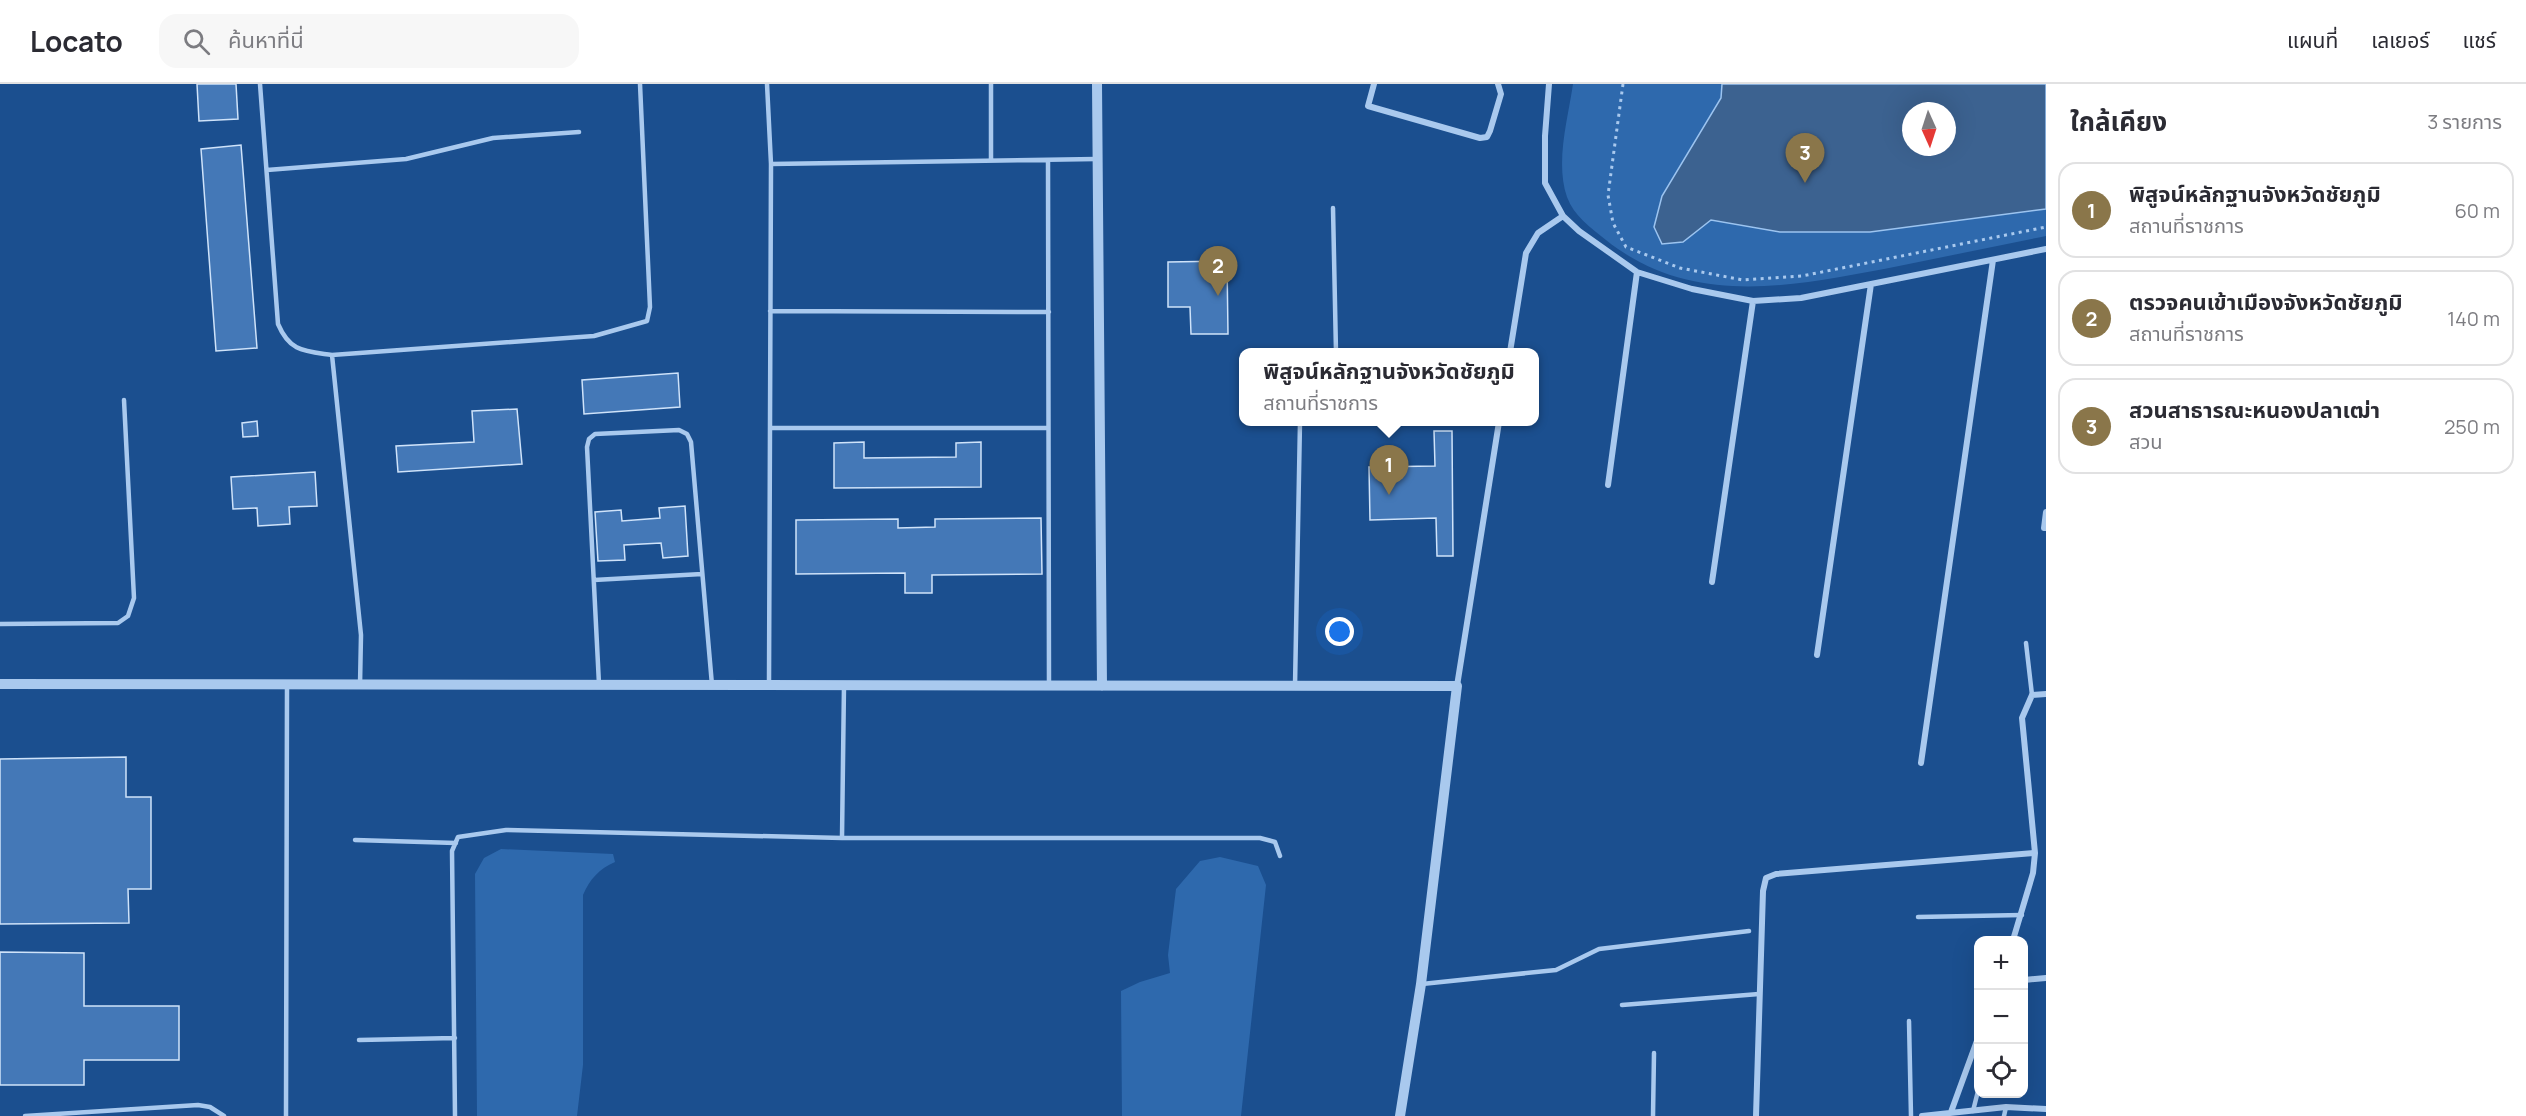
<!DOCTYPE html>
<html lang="th">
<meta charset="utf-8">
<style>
body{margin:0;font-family:Manrope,"Noto Sans Thai",sans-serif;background:#f7f7f7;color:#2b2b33}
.controls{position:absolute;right:18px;bottom:18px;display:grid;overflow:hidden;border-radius:12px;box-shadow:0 6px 24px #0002}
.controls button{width:54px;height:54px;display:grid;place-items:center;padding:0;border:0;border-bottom:2px solid #e1e1e2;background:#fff;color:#2b2b33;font:30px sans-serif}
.compass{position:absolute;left:1902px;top:18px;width:54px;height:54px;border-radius:50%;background:#fff;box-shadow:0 6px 24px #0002;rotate:177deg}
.you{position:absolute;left:1340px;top:548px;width:21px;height:21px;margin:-15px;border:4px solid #fff;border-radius:50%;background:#1a73e8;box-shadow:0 0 0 9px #1a73e833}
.badge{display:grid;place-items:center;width:39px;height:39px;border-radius:50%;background:#8a764a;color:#fff;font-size:20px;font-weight:700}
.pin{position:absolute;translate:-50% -50px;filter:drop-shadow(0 2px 3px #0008)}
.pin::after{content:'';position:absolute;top:32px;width:21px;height:18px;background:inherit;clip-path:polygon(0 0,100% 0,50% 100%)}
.popup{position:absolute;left:1239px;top:264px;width:300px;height:78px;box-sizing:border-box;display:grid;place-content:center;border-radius:12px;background:#fff;filter:drop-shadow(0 2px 4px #0005);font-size:20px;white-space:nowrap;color:#7c7c81}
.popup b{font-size:22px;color:#2b2b33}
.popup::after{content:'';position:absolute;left:50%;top:100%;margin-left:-12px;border:12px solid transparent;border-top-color:#fff}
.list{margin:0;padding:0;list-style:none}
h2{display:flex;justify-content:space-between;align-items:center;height:78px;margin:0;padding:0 24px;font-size:26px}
h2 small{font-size:20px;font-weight:400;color:#7c7c81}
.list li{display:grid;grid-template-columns:39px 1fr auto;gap:18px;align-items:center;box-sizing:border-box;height:96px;margin:0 12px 12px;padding:0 12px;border:2px solid #e1e1e2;border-radius:18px}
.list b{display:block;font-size:22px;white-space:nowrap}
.list p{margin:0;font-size:20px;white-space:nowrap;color:#7c7c81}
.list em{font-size:20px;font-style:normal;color:#7c7c81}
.icon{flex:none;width:33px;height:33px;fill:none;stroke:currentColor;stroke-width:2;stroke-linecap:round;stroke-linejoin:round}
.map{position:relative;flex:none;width:2046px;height:1032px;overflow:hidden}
header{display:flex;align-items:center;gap:36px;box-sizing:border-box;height:84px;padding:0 30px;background:#fff;border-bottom:2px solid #e1e1e2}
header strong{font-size:28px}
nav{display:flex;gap:33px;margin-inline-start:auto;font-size:21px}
.search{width:420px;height:54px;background:#f7f7f7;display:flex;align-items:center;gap:15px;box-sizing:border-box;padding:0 21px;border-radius:18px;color:#7c7c81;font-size:22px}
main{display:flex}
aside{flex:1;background:#fff}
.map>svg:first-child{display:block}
</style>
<header>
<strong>Locato</strong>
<div class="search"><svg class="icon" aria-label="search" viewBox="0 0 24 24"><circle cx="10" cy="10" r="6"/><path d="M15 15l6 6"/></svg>ค้นหาที่นี่</div>
<nav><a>แผนที่</a><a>เลเยอร์</a><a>แชร์</a></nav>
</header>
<main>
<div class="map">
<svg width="2046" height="1032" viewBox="0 0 2046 1032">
<rect width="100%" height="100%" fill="#1b4f8f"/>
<!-- green -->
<path fill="#2e69ad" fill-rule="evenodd" d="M 1573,0 L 2046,0 L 2046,152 C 1997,162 1948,172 1899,182 C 1799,201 1693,226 1606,156 C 1590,143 1574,132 1567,113 C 1555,78 1568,35 1573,0 ZM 1911,27 L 1947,27 L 1947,63 L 1911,63 Z
M 501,765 L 613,770 L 615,778 C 599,785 590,795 583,811 L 583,981 L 577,1032 L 477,1032 L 475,790 L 484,774 Z
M 1220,773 L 1258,782 L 1266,801 L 1241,1032 L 1122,1032 L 1121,907 L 1140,898 L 1170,889 L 1168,871 L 1176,805 L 1200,777 Z"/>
<!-- water -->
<path fill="#3c6290" stroke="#9cc4f0" stroke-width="1.5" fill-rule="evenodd" d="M 1722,0 L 2046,0 L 2046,125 L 1870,148 L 1780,148 L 1711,136 L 1683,158 L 1662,160 L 1654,143 L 1662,112 L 1721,14 ZM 1911,27 L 1947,27 L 1947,63 L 1911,63 Z"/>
<!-- building -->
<path fill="#4478b7" stroke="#cfe3fa" stroke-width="1.5" d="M 197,0 L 236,0 L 238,35 L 199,37 Z
M 241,61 L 257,264 L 216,267 L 201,65 Z
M 1227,177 L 1228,250 L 1191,250 L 1190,223 L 1168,223 L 1168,178 Z
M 678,289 L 680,323 L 584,330 L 582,296 Z
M 517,325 L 522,380 L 398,388 L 396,362 L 474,358 L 472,327 Z
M 257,337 L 258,352 L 243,353 L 242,339 Z
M 1434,347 L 1452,347 L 1453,472 L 1437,472 L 1436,434 L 1370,436 L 1369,383 L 1435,382 Z
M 864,358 L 864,374 L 956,373 L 956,359 L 981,358 L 981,403 L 834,404 L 834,359 Z
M 315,388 L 317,422 L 289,423 L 290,440 L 258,442 L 257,424 L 233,425 L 231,393 Z
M 685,422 L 688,472 L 663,474 L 661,459 L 624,461 L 625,476 L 598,477 L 595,428 L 621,426 L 622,437 L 660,434 L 659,424 Z
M 1041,434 L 1042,490 L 932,491 L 932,509 L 905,509 L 905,489 L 796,490 L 796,436 L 898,435 L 898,444 L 935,443 L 935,435 Z
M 126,673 L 126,713 L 151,713 L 151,805 L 128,805 L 129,839 L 0,840 L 0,675 Z
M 0,868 L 84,869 L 84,922 L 179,922 L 179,976 L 84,976 L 84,1001 L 0,1001 Z"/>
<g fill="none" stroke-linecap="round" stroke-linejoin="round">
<!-- path -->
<path stroke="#a9c9ee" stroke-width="3" stroke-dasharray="3 4.5" stroke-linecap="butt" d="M 1623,0 L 1608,111 L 1613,139 L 1626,163 L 1680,184 L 1743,196 L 1802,192 L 2046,143"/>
<!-- service -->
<path stroke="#a9c9ee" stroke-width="4.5" d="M 260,0 L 278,240 C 290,268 304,267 332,271 L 361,551 L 360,601
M 767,0 L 771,80
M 991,76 L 991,0
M 1048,76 L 1049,601
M 267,86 L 406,75 L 493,54 L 579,48
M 1333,124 L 1336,268
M 770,227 L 1049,228
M 332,271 L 594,252 L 647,237 L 650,223 L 640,0
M 770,344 L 1048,344
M 594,496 L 702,490
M 0,540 L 118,539 L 128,532 L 134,514 L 124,316
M 2026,559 L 2032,611
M 599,600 L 587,363 L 589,355 L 595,350 L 679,346 L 687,350 L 691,358 L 712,601
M 769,601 L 771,80 L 1096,75
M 1295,602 L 1300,338
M 842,754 L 844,601
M 355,756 L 456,759
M 1918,833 L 2022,831
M 1422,900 L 1556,886 L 1599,865 L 1749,847
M 1622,921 L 1759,910
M 1909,937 L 1911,1032
M 359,956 L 455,954
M 1973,1027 L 1978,1007
M 25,1032 L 198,1021 L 210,1023 L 224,1032
M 286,1032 L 287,601
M 455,1032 L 452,767 L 458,753 L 506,746 L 842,754 L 1260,754 L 1275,758 L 1280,772
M 1653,1032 L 1654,969
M 2004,1032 L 2006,1023"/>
<!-- minor -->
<path stroke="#a9c9ee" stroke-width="6" d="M 1374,0 L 1368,22 L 1480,54 L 1487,53 L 1490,47 L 1501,10 L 1498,0
M 1549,0 L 1545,52 L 1545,99 L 1563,132 L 1579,147 L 1637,188 L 1692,205 L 1753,217 L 1801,214 L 2046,165
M 1510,268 L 1526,169 L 1538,149 L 1563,132
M 1608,401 L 1637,188
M 2046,428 L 2044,444 L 2046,444
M 1712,498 L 1753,217
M 1817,571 L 1871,200
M 1457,602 L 1499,338
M 1921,679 L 1993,176
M 2013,856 L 2033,789 L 2035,769 L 2022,634 L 2032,611 L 2046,610
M 2024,896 L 2046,894
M 1951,1028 L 1978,954
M 1756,1032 L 1763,807 L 1766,794 L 1776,790 L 2035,769
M 1922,1032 L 2006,1023 L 2046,1025"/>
<!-- tertiary -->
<path stroke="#a9c9ee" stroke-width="10" d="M 1097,0 L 1102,602
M 0,600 L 1457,602 L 1421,900 L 1400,1032"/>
</g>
</svg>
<div class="controls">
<button>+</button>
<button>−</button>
<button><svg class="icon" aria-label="locate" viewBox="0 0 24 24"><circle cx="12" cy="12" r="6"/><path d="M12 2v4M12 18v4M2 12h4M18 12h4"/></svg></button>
</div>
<svg class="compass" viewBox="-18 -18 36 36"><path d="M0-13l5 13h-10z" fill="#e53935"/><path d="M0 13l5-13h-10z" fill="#7c7c81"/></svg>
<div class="you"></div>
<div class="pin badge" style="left:1389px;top:411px">1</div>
<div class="popup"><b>พิสูจน์หลักฐานจังหวัดชัยภูมิ</b>สถานที่ราชการ</div>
<div class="pin badge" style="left:1218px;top:212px">2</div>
<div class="pin badge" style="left:1805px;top:99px">3</div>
</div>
<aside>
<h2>ใกล้เคียง<small>3 รายการ</small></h2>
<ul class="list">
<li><span class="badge">1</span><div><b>พิสูจน์หลักฐานจังหวัดชัยภูมิ</b><p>สถานที่ราชการ</p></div><em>60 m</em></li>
<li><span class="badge">2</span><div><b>ตรวจคนเข้าเมืองจังหวัดชัยภูมิ</b><p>สถานที่ราชการ</p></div><em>140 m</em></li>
<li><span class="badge">3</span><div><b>สวนสาธารณะหนองปลาเฒ่า</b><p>สวน</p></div><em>250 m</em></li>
</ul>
</aside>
</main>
